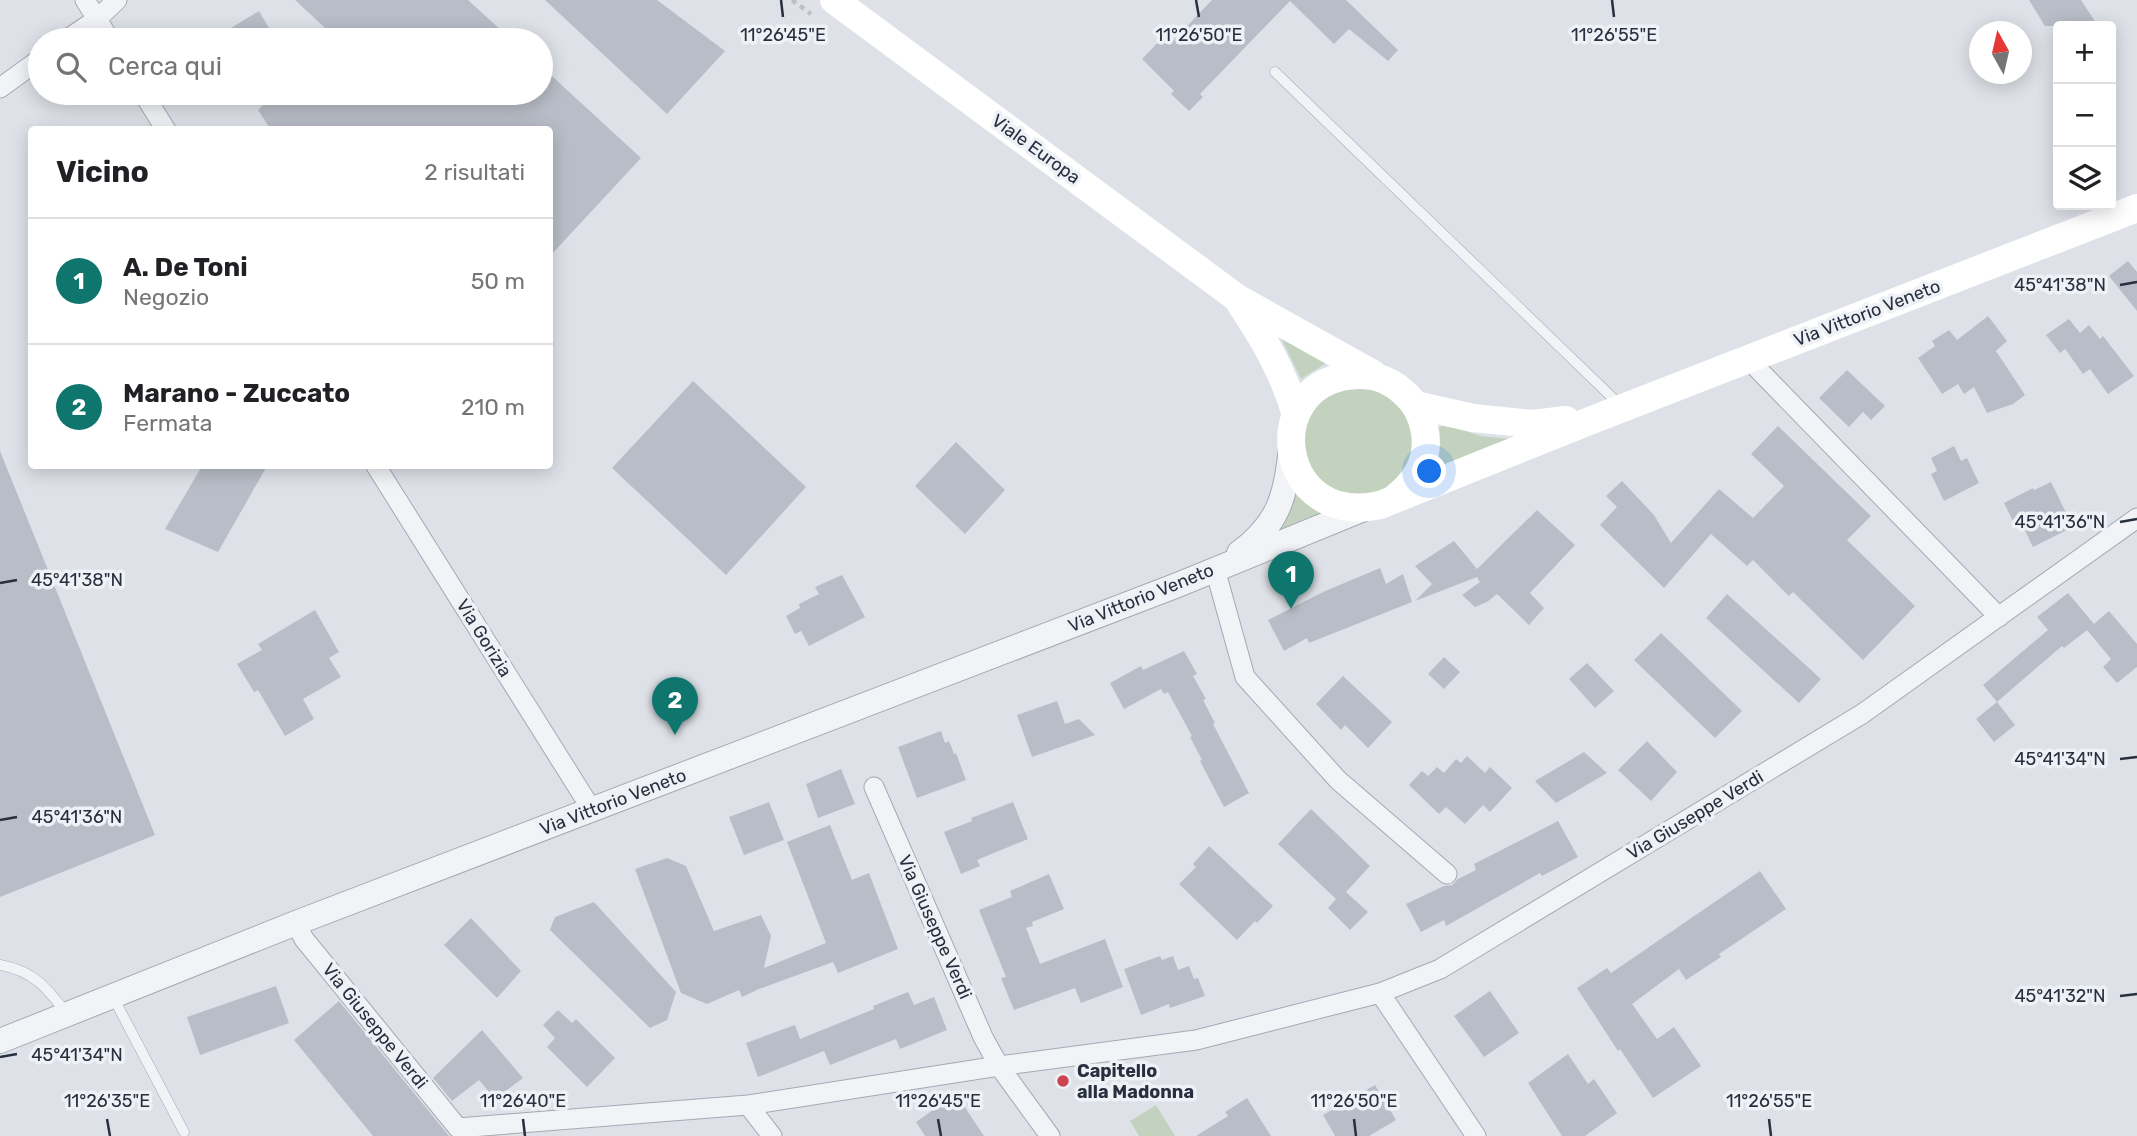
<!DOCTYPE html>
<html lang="it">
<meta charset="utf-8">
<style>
body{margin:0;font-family:Rubik,sans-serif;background:#f6f6f6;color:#202124}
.controls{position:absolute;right:21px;top:21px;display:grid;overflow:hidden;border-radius:7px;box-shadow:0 4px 18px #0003}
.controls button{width:63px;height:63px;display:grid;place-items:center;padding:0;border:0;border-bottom:2px solid #e0e0e0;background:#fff;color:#202124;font:35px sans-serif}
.compass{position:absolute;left:1969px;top:21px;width:63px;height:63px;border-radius:50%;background:#fff;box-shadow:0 4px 18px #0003;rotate:352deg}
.you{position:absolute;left:1430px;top:472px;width:24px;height:24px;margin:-18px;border:5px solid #fff;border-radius:50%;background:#1a73e8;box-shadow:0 0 0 10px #1a73e833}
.badge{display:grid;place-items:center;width:46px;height:46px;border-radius:50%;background:#0f766e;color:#fff;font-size:23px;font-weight:700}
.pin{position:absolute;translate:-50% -58px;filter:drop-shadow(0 2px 4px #0008)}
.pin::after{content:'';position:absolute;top:37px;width:24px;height:21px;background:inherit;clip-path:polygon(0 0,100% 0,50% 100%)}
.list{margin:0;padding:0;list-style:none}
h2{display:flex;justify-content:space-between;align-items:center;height:91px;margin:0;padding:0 28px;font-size:30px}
h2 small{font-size:23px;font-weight:400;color:#757577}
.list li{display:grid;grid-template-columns:46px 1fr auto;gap:21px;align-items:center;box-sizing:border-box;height:126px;padding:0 28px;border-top:2px solid #e0e0e0}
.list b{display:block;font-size:26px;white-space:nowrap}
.list p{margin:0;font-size:23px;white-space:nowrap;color:#757577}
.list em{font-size:23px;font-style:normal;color:#757577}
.icon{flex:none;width:38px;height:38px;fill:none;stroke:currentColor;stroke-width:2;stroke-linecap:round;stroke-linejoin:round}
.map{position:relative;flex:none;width:2137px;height:1136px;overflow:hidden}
.search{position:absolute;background:#fff;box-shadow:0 4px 18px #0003;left:28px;top:28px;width:525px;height:77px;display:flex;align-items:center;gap:18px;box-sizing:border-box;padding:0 24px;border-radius:38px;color:#757577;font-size:26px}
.panel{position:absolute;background:#fff;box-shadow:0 4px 18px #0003;left:28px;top:126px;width:525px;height:343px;border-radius:7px}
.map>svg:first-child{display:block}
</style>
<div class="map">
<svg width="2137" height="1136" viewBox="0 0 2137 1136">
<rect width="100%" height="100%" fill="#dee2e8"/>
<!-- green -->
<path fill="#c3d2bf" d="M 1279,334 L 1328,362 L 1301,379 Z
M1304 442a54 54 0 1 1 108 0a54 54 0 1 1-108 0Z
M 1443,424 L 1481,436 L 1511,439 L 1433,478 C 1439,461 1442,446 1439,428 Z
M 1296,495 L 1328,519 L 1265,547 L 1291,496 Z
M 1156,1105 L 1175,1136 L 1139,1136 L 1130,1121 Z"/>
<!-- building -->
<path fill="#b9bdc7" d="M 295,0 L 468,0 L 512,40 L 338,40 Z
M 545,0 L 657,0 L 725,51 L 667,114 Z
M 1212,0 L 1346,0 L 1398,50 L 1388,61 L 1349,29 L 1334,44 L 1290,1 L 1200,94 L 1203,97 L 1189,111 L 1171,94 L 1174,91 L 1142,59 L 1165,35 L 1172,42 Z
M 2029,0 L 2081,0 L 2098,26 L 2045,26 Z
M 259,11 L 276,40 L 211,40 Z
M 541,66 L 641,158 L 550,256 L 550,130 L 271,130 L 258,110 L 275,93 L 541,93 Z
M 2128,261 L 2137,272 L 2137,311 L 2109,276 Z
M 1988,316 L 2007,341 L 1996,351 L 2025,395 L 2013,404 L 1987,413 L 1974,387 L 1964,394 L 1958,384 L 1942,394 L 1918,358 L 1935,346 L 1932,341 L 1949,330 L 1957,340 Z
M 2069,319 L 2080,333 L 2089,325 L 2100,339 L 2103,336 L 2134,376 L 2108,394 L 2090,369 L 2083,374 L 2065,349 L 2060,353 L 2046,335 Z
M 1847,370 L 1885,406 L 1871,420 L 1863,412 L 1849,427 L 1819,398 Z
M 693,381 L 806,487 L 726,575 L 612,468 Z
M 1778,426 L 1871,516 L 1847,540 L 1915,606 L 1863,660 L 1793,592 L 1789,596 L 1753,560 L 1747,566 L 1711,534 L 1664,588 L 1600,525 L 1617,507 L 1606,496 L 1622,481 L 1654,515 L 1671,543 L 1719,489 L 1753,518 L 1784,486 L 1751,454 Z
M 956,442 L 1005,490 L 965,534 L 915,486 Z
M 1954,446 L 1961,461 L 1967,458 L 1979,483 L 1944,501 L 1931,474 L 1937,471 L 1931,458 Z
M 0,451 L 155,835 L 0,897 Z
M 202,466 L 267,466 L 218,552 L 165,529 Z
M 2051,482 L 2073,527 L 2033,547 L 2019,518 L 2013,521 L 2004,503 L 2033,488 L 2034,490 Z
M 1537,510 L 1575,545 L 1530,593 L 1544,608 L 1529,625 L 1497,594 L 1487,602 L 1475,607 L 1462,595 L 1480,582 L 1477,577 L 1415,601 L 1432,584 L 1415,566 L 1454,541 L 1477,569 Z
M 1380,568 L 1386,584 L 1403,574 L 1412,602 L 1309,643 L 1307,638 L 1284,651 L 1268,620 L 1323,592 Z
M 842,575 L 865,617 L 809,646 L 801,631 L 795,634 L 786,616 L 800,608 L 799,604 L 819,594 L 815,587 Z
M 2068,593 L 2094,624 L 2109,611 L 2137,644 L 2137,667 L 2117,683 L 2103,667 L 2111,659 L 2087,630 L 2091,627 L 2064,648 L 2062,646 L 1997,702 L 1983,685 L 2048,630 L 2037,617 Z
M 1727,594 L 1821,679 L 1799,703 L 1706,618 Z
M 315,610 L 339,652 L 329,658 L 341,677 L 303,699 L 314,719 L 285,736 L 258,690 L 254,692 L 237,664 L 262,650 L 258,644 Z
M 1661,633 L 1742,711 L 1715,738 L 1634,660 Z
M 1184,651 L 1197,674 L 1193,676 L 1206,699 L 1203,700 L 1215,723 L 1213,724 L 1249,793 L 1224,807 L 1200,761 L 1202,760 L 1190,737 L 1192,736 L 1168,692 L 1164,694 L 1161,689 L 1124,709 L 1110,683 L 1141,666 L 1143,670 Z
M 1444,657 L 1460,672 L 1444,689 L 1428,674 Z
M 1587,663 L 1614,691 L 1595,708 L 1569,679 Z
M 1343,676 L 1392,722 L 1368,748 L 1345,725 L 1341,730 L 1316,704 Z
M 1057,701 L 1065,724 L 1079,719 L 1095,735 L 1032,757 L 1017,715 Z
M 1997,702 L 2015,725 L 1994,742 L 1976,719 Z
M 941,731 L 945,743 L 949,741 L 954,754 L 956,753 L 966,780 L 917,798 L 898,747 Z
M 1647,741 L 1677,772 L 1651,801 L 1618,770 Z
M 1584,752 L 1607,773 L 1556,803 L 1535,781 Z
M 1467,756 L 1485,773 L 1490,767 L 1512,788 L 1490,812 L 1483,805 L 1465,824 L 1446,807 L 1439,814 L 1409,785 L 1422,771 L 1428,776 L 1437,767 L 1444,773 L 1456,759 L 1461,763 Z
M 841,769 L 855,804 L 818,818 L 806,784 Z
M 769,802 L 784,840 L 744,855 L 729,817 Z
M 1013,802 L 1028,839 L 977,860 L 980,866 L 961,874 L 944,832 L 972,821 L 971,818 Z
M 1311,809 L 1370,866 L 1346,892 L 1368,912 L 1350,930 L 1328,908 L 1336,899 L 1278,844 Z
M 1558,821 L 1578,857 L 1542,876 L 1540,873 L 1446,926 L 1444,920 L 1421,932 L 1406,904 L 1444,886 L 1452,885 L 1458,879 L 1476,870 L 1474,864 Z
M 830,825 L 852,880 L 869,873 L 898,949 L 838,973 L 833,962 L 759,989 L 742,997 L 739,990 L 707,1004 L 681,993 L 635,869 L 667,858 L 686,866 L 714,931 L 761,915 L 771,936 L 764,968 L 826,943 L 787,842 Z
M 1209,846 L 1273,906 L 1257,923 L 1255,921 L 1237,940 L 1179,884 L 1196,867 L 1193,864 Z
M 1760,871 L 1786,909 L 1719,954 L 1721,957 L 1686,980 L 1679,969 L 1632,1004 L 1657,1039 L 1674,1027 L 1701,1066 L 1653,1098 L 1620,1049 L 1618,1051 L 1577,988 L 1607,968 L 1611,973 Z
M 1049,874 L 1064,909 L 1032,922 L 1033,926 L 1026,928 L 1040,964 L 1105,939 L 1123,987 L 1081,1003 L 1075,988 L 1014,1010 L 1001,978 L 1006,977 L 979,910 L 1012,897 L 1010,891 Z
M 594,902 L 676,992 L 667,1020 L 650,1028 L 550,930 L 555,917 Z
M 471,918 L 521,971 L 497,998 L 444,945 Z
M 1160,956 L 1162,960 L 1173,956 L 1178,970 L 1189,966 L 1194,979 L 1198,978 L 1205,996 L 1170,1008 L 1169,1004 L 1141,1015 L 1124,969 Z
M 276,986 L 289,1023 L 200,1055 L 187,1017 Z
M 1490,991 L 1519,1033 L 1484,1057 L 1454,1016 Z
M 908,992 L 914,1005 L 934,997 L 947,1030 L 900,1049 L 896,1039 L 830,1065 L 824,1051 L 758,1077 L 746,1043 L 795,1025 L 800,1039 L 874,1009 L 873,1006 Z
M 339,1001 L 449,1136 L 373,1136 L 294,1040 Z
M 558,1010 L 572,1023 L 576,1019 L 615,1058 L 587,1087 L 547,1047 L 555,1038 L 543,1025 Z
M 482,1030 L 523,1078 L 495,1099 L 479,1080 L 452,1101 L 433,1078 Z
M 1568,1054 L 1588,1084 L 1594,1079 L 1617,1113 L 1585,1136 L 1562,1136 L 1528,1083 Z
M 1375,1085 L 1396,1120 L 1369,1136 L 1335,1136 L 1323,1115 Z
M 1247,1098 L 1271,1136 L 1196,1136 L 1228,1116 L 1225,1112 Z
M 960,1100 L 984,1136 L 925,1136 L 916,1122 L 943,1103 L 948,1109 Z"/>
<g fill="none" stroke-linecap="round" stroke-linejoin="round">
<!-- service casing -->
<g stroke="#a4a9b2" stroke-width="11">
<path id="service" d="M 1275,72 L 1621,406
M 0,965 C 34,971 47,988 67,1014
M 113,997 L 184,1132"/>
</g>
<!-- minor casing -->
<g stroke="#a4a9b2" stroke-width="21">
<path id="minor" d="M 85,0 L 110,40
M 66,40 L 97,19 L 117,0
M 0,88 L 40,59
M 143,93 L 166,130
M 1749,360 L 1999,617
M 376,466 L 592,810
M 1215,569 L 1245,677 L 1338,780 L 1447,874
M 874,787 L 983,1037 L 999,1066 L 1050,1136
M 296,923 L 304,939 L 458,1128 L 748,1105 L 999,1066 L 1196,1040 L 1380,993 L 1440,969 L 1862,714 L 2137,518
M 1380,993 L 1476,1136
M 748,1105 L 772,1136"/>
</g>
<!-- tertiary casing -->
<g stroke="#a4a9b2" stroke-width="26">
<path id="tertiary" d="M 1239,553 C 1280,523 1285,496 1291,449
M 0,1041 L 296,923 L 1175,586 L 1364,509"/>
</g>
<!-- path -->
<path stroke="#bdc0c6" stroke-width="4.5" stroke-dasharray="5 5" stroke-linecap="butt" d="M 792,0 L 811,14"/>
<!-- service -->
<use href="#service" stroke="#f1f3f6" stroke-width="10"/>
<!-- minor -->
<use href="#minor" stroke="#f1f3f6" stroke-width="19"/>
<!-- tertiary -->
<use href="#tertiary" stroke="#f1f3f6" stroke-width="24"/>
<!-- secondary -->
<path stroke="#fff" stroke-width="28" d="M 834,0 L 1237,298 L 1373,374
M 1240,303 C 1264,339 1284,373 1296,415
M 1415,405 L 1473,418 L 1533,424 L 1566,420
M 1395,498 C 1404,491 1411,484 1417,474 C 1433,448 1426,411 1403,392 C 1388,378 1368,373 1348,376 C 1259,388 1278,528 1380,505 L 1597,418 L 2137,208"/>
</g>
<!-- ticks -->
<path fill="none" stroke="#282f3f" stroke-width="2.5" d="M 781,0 L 783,17M 1196,0 L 1199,17M 1612,0 L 1614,17M 2120,285 L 2137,282M 2120,522 L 2137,519M 0,583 L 17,580M 2120,759 L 2137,757M 0,820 L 17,817M 2120,996 L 2137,994M 0,1057 L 17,1054M 107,1119 L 110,1136M 523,1119 L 525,1136M 938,1119 L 941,1136M 1354,1119 L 1356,1136M 1769,1119 L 1771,1136"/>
<!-- markers -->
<circle fill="#cd4352" stroke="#eef1f5" stroke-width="2.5" cx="1063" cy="1081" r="7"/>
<g text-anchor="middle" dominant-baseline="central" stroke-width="7" stroke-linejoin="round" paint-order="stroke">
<!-- street labels -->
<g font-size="18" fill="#282f3f" stroke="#eef1f5">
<text transform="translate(1036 149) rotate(36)">Viale Europa</text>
<text transform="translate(1867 313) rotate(-21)">Via Vittorio Veneto</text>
<text transform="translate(1141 598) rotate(-22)">Via Vittorio Veneto</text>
<text transform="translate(484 638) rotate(58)">Via Gorizia</text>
<text transform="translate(613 802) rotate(-21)">Via Vittorio Veneto</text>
<text transform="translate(1695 815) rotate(-31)">Via Giuseppe Verdi</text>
<text transform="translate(935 927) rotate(66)">Via Giuseppe Verdi</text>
<text transform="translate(375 1026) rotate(51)">Via Giuseppe Verdi</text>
</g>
<!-- poi labels -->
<g font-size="18" font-weight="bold" fill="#282f3f" stroke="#eef1f5" text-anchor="start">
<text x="1077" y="1071">Capitello<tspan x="1077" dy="21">alla Madonna</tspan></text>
</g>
</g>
<g font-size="18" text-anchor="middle" fill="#282f3f" stroke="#eef1f5" stroke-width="7" stroke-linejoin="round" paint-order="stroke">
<text x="783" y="41">11°26'45"E</text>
<text x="1199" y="41">11°26'50"E</text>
<text x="1614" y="41">11°26'55"E</text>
<text x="2060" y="291">45°41'38"N</text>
<text x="2060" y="528">45°41'36"N</text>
<text x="77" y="586">45°41'38"N</text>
<text x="2060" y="765">45°41'34"N</text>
<text x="77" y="823">45°41'36"N</text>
<text x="2060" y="1002">45°41'32"N</text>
<text x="77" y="1061">45°41'34"N</text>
<text x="107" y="1107">11°26'35"E</text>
<text x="523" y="1107">11°26'40"E</text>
<text x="938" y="1107">11°26'45"E</text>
<text x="1354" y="1107">11°26'50"E</text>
<text x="1769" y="1107">11°26'55"E</text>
</g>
</svg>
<div class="controls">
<button>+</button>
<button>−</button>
<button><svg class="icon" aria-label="layers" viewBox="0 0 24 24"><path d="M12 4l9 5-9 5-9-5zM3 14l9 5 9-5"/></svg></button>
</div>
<svg class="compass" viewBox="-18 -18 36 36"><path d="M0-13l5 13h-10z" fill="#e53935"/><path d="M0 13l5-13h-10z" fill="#757577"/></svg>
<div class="you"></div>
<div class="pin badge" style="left:1291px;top:609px">1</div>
<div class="pin badge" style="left:675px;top:735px">2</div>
<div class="search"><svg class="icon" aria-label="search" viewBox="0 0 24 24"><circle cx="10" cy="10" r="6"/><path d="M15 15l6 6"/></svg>Cerca qui</div>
<section class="panel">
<h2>Vicino<small>2 risultati</small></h2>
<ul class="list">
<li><span class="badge">1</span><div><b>A. De Toni</b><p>Negozio</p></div><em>50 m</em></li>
<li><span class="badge">2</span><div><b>Marano - Zuccato</b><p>Fermata</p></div><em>210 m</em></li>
</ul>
</section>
</div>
